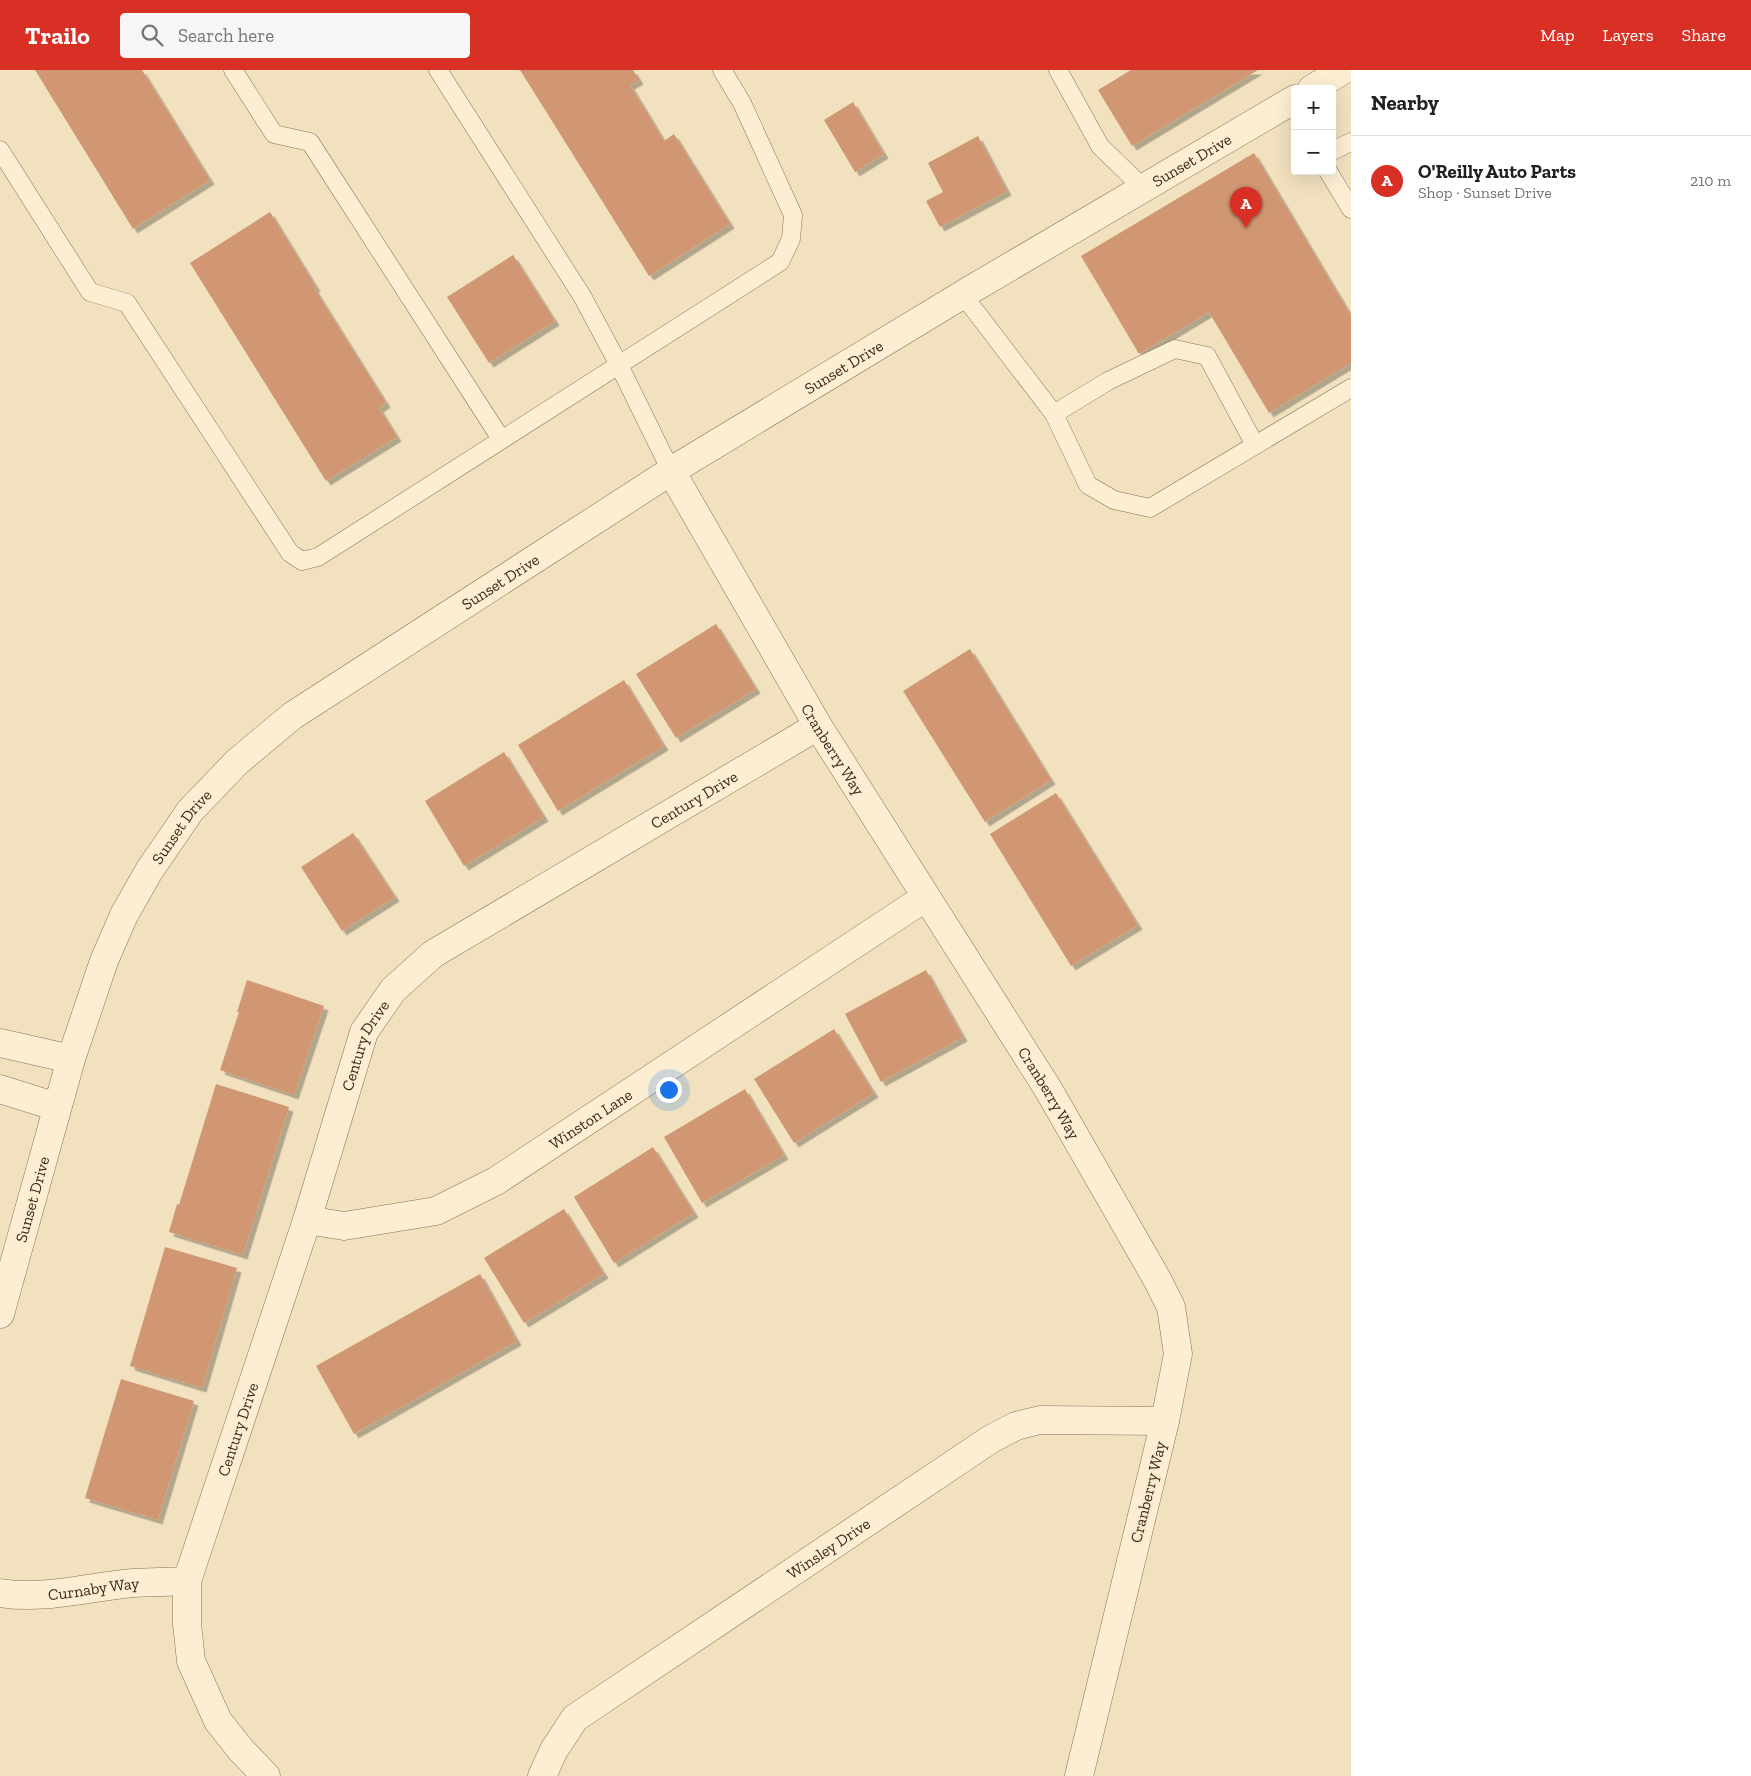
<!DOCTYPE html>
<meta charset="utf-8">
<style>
body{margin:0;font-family:"Zilla Slab",serif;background:#f6f6f6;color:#202124}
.controls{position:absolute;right:15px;top:15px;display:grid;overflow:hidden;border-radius:5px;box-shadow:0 5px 20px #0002}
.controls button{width:45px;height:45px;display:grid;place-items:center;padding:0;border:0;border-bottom:1px solid #e0e0e0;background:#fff;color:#202124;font:25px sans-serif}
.you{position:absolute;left:668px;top:1019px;width:18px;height:18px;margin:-12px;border:4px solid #fff;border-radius:50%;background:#1a73e8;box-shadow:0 0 0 8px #1a73e833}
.badge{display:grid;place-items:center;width:32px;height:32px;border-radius:50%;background:#d93025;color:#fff;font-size:16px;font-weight:700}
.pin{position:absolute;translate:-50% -41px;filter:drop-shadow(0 1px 2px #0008)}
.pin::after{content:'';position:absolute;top:26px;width:18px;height:15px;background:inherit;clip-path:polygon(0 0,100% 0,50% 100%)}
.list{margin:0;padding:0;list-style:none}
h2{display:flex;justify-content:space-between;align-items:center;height:65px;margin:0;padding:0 20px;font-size:21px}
h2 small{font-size:16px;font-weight:400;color:#757577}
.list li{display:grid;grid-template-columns:32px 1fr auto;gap:15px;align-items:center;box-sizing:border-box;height:90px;padding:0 20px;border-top:1px solid #e0e0e0}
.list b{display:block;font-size:19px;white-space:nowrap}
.list p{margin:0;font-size:16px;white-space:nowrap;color:#757577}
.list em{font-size:16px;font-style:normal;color:#757577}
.icon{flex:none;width:28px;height:28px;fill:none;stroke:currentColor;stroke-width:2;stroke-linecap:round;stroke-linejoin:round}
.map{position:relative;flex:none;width:1351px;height:1706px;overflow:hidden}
header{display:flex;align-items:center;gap:30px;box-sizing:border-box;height:70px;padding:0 25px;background:#d93025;color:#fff}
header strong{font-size:24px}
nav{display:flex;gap:28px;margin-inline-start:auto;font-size:18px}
.search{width:350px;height:45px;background:#f6f6f6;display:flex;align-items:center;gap:12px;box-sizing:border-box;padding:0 18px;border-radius:5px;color:#757577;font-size:19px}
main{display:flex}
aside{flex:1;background:#fff}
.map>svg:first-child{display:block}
</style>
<header>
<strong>Trailo</strong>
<div class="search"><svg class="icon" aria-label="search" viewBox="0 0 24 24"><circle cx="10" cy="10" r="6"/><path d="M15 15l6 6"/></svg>Search here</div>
<nav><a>Map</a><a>Layers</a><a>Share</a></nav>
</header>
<main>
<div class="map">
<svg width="1351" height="1706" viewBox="0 0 1351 1706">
<defs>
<filter id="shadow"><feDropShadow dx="4.5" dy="4.5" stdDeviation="0" flood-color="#0004"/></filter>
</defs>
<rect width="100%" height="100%" fill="#f1e1bf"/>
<!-- building -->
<path fill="#d19772" filter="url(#shadow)" d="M 35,0 L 142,0 L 210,110 L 133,159 Z
M 520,0 L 633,0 L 639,10 L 630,15 L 664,71 L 674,64 L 730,154 L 649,206 Z
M 1131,0 L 1258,0 L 1132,76 L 1098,20 Z
M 853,32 L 884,84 L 855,102 L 824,50 Z
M 978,66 L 1007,121 L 940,157 L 926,131 L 943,122 L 928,93 Z
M 1254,83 L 1351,246 L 1351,293 L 1269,343 L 1209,242 L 1139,284 L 1081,186 Z
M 270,142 L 316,217 L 314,218 L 386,333 L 379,338 L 397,367 L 326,411 L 190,193 Z
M 513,185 L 555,251 L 489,293 L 447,227 Z
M 716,554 L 756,619 L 676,668 L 636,604 Z
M 970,579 L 1051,710 L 985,752 L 903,621 Z
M 624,610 L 664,676 L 558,741 L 518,675 Z
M 504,682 L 544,747 L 464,796 L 425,731 Z
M 1056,723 L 1138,855 L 1071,896 L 990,764 Z
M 353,763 L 395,827 L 342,861 L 301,797 Z
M 926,900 L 963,967 L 881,1012 L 845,944 Z
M 247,910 L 324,936 L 294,1025 L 220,1000 L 239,942 L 237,942 Z
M 834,959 L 874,1023 L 794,1073 L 754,1009 Z
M 216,1014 L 289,1037 L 243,1185 L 169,1162 L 177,1134 L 179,1135 Z
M 745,1019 L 784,1085 L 702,1133 L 664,1067 Z
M 653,1077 L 694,1143 L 614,1193 L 574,1127 Z
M 564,1139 L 604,1204 L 524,1253 L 484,1188 Z
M 165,1177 L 237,1198 L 202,1318 L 130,1296 Z
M 480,1204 L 517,1271 L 354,1364 L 316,1296 Z
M 121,1309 L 194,1331 L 158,1450 L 85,1428 Z"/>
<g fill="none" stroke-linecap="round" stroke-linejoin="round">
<!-- service casing -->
<g stroke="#8b7156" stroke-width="19">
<path id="service" d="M 233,0 L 274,64 L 310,72 L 501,369
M 438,0 L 582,226 L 619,295 L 671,401
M 1058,0 L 1100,76 L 1143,118
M 0,80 L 90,222 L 127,233 L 290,483 L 302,491 L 318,487 L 780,192 L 791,169 L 793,145 L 742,33 L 722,0
M 1332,81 L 1351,72
M 1328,101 L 1351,139
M 963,225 L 1054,344 L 1088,415 L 1114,430 L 1150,438 L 1351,318
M 1054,344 L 1108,311 L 1175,279 L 1207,286 L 1255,375"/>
</g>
<!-- minor casing -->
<g stroke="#8b7156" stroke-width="29">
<g id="minor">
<path id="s1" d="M 671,401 L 818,656 L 1048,1019 L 1157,1209 L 1171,1237 L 1178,1284 L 1165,1351 L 1079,1706"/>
<path d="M 0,973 L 71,989"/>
<path d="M 0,1019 L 57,1037"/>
<path id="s2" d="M 307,1150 L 344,1156 L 436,1141 L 496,1111 L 926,827"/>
<path id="s3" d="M 0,1523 C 45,1530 89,1517 133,1513 C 151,1512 169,1512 187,1511"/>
<path id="s4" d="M 266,1706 L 241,1680 L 218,1651 L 191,1591 L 187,1554 L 187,1511 L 307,1150 L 364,962 L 393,920 L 433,884 L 818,656"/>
<path id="s5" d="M 542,1706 L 554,1680 L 575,1648 L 991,1369 L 1016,1356 L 1040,1350 L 1165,1351"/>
</g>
</g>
<!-- tertiary casing -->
<g stroke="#8b7156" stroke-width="29">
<g id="tertiary">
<path d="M 1312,19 L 1343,0"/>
<path id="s6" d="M 0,1244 L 71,989 L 104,891 L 124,845 L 149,801 L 190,741 L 237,692 L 292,646 L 671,401 L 972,219 L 1295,29"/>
</g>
</g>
<!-- service -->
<use href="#service" stroke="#fbeed3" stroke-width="18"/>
<!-- minor -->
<use href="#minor" stroke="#fbeed3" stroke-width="28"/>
<!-- tertiary -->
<use href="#tertiary" stroke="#fbeed3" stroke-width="28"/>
</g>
<g text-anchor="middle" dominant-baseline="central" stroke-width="4.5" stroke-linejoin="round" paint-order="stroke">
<!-- street labels -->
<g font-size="16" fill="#39291c" stroke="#f8ebcf">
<text stroke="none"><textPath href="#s6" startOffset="1739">Sunset Drive</textPath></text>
<text stroke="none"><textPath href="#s6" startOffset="1334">Sunset Drive</textPath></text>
<text stroke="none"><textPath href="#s6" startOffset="929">Sunset Drive</textPath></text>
<text stroke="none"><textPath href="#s1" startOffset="322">Cranberry Way</textPath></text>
<text stroke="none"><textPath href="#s4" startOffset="1204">Century Drive</textPath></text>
<text stroke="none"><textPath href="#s6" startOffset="524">Sunset Drive</textPath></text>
<text stroke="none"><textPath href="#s4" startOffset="784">Century Drive</textPath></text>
<text stroke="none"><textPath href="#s1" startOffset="728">Cranberry Way</textPath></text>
<text stroke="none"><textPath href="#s2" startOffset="311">Winston Lane</textPath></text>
<text stroke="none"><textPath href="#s6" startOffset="119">Sunset Drive</textPath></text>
<text stroke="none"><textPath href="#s4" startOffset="379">Century Drive</textPath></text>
<text transform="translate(1148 1422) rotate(-76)">Cranberry Way</text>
<text stroke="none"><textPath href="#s5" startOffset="372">Winsley Drive</textPath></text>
<text stroke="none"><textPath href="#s3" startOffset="94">Curnaby Way</textPath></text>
</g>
</g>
</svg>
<div class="controls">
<button>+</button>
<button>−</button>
</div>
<div class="you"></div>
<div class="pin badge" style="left:1246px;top:158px">A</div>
</div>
<aside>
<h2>Nearby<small></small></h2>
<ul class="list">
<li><span class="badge">A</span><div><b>O'Reilly Auto Parts</b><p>Shop · Sunset Drive</p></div><em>210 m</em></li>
</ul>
</aside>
</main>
